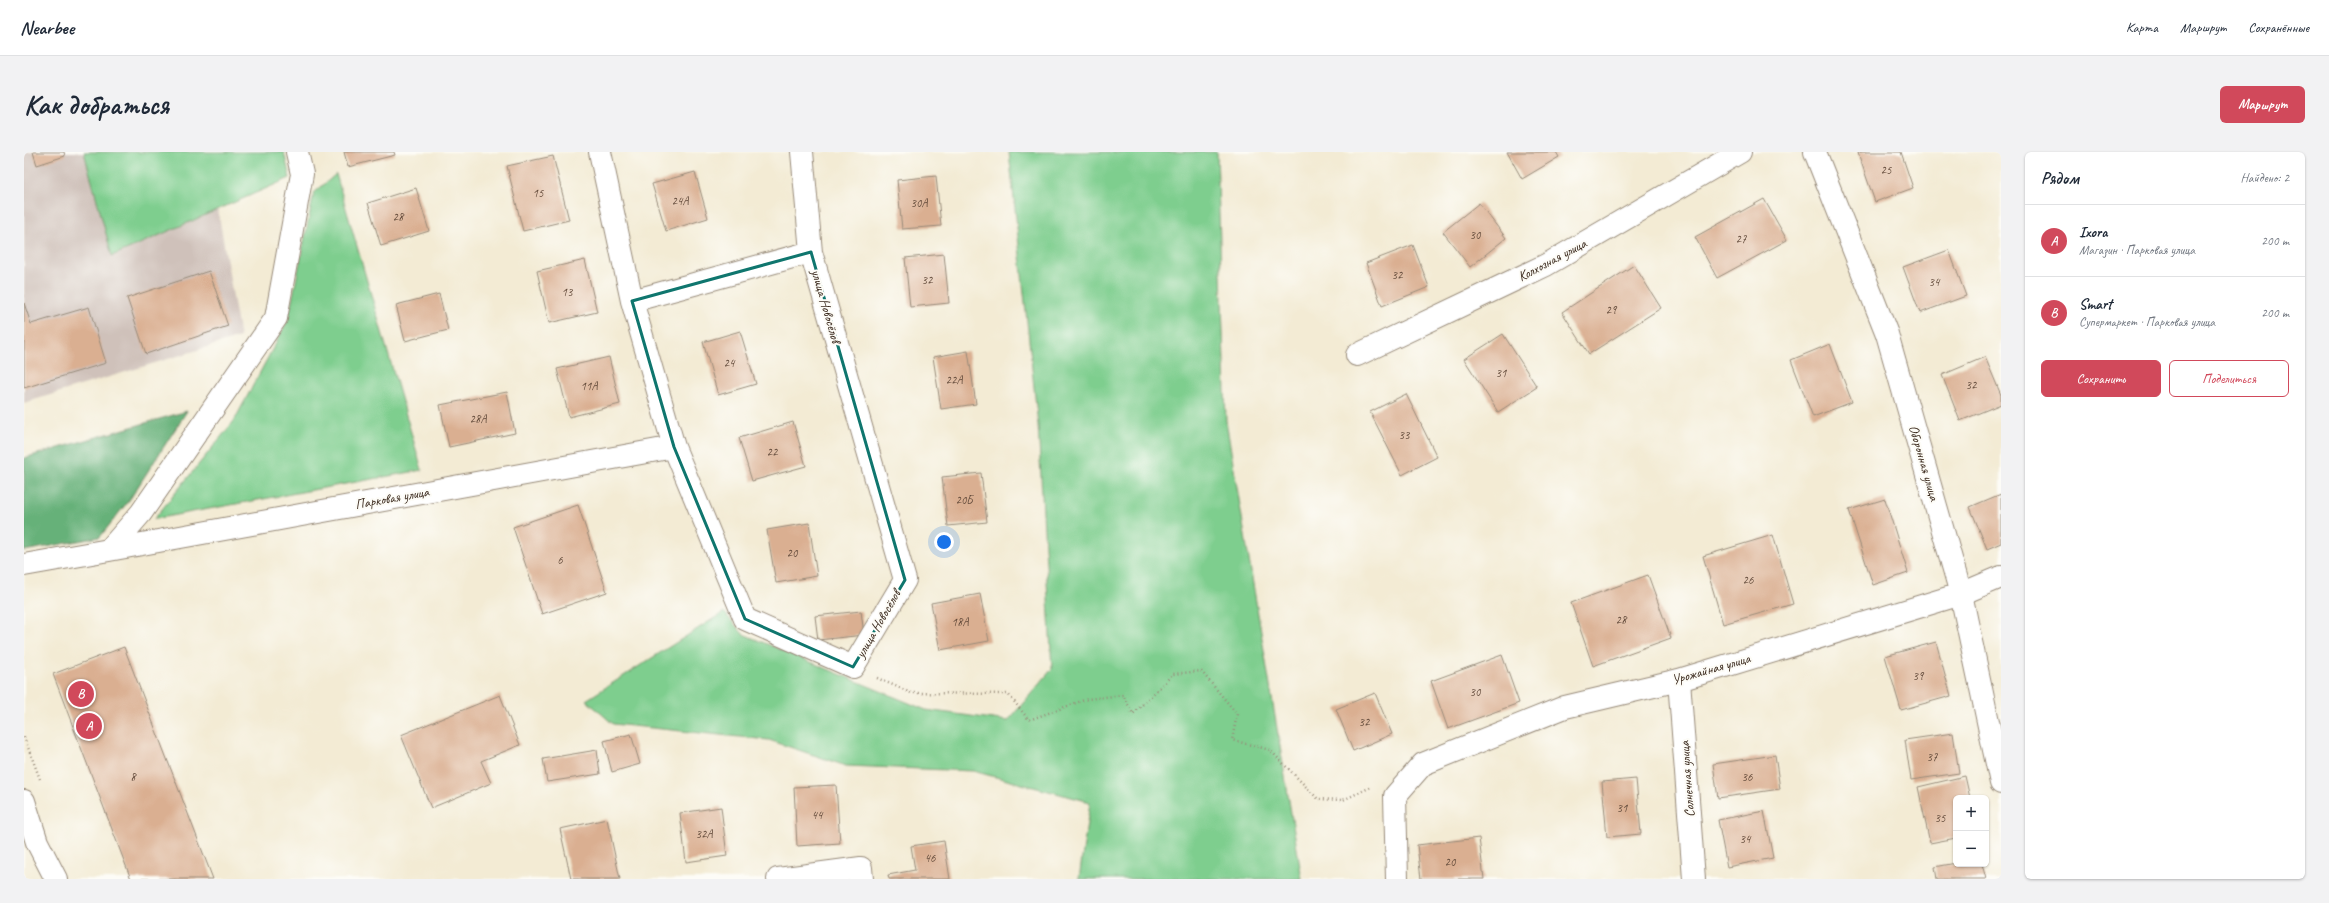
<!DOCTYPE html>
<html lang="ru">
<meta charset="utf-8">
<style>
body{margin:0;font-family:Caveat,sans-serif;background:#f2f2f3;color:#1f2937}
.controls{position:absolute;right:12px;bottom:12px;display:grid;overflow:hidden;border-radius:6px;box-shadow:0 1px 3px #0004}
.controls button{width:36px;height:36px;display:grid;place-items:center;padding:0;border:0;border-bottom:1px solid #e0e1e3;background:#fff;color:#1f2937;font:20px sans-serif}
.you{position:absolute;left:920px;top:390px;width:14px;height:14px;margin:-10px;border:3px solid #fff;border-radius:50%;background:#1a73e8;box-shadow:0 0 0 6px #1a73e833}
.badge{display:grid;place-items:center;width:26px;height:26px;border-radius:50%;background:#d1495b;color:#fff;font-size:13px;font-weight:700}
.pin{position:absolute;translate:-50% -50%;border:2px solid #fff;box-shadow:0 1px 4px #0006}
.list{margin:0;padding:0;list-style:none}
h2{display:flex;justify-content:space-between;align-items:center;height:52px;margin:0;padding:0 16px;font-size:17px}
h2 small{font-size:13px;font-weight:400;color:#747a83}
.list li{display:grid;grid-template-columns:26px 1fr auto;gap:12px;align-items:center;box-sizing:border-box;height:72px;padding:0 16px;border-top:1px solid #e0e1e3}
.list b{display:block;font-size:15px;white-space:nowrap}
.list p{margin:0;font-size:13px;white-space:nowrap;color:#747a83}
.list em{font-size:13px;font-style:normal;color:#747a83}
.actions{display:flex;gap:8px;padding:12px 16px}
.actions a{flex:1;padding:9px 0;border:1px solid #d1495b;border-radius:6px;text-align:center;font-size:14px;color:#d1495b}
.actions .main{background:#d1495b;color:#fff}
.map{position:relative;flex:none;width:1977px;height:727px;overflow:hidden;border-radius:6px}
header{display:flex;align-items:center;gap:24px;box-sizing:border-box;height:56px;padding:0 20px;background:#fff;border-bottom:1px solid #e0e1e3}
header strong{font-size:19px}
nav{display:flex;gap:22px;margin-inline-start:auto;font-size:14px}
.intro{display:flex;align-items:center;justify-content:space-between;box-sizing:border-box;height:96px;padding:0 24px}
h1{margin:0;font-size:28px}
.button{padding:10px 18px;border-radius:6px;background:#d1495b;color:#fff;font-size:14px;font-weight:700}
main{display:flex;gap:24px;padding:0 24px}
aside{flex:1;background:#fff;border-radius:6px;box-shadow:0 1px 3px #0004}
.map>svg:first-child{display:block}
</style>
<header>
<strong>Nearbee</strong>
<nav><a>Карта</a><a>Маршрут</a><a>Сохранённые</a></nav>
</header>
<div class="intro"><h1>Как добраться</h1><a class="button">Маршрут</a></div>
<main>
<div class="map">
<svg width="1977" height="727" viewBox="0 0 1977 727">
<rect width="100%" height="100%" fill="#fdfcf7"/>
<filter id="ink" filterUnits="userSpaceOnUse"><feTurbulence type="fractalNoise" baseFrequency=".025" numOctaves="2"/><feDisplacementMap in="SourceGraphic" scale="8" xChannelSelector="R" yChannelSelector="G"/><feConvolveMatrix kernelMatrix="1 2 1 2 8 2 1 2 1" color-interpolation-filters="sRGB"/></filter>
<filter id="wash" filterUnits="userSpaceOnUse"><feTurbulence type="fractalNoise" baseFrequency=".012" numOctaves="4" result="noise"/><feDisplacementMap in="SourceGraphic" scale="16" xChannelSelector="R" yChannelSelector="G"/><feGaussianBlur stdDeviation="0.9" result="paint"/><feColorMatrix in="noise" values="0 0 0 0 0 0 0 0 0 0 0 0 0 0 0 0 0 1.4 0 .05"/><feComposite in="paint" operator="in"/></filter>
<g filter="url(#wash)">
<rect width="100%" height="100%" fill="#f3ebd4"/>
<!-- industrial -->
<path fill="#cfc1ba" d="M 0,0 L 60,0 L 88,104 L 194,58 L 216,185 L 0,251 Z"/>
<!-- green -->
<path fill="#7ece8e" stroke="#5c7c56" d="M 60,0 L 260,0 L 266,26 L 88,104 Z
M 985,0 L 1193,0 L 1202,269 L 1278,727 L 1055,727 L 1066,650 L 949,619 L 822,614 L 745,588 L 589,572 L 562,548 L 700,460 L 719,482 L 902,558 L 984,569 L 1028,517 L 1014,273 Z
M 312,22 L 398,318 L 130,367 L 210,269 L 264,168 L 290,41 Z"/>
<!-- forest -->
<path fill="#66b179" stroke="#506e4c" d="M 163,259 L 106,347 L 76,385 L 0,399 L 0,306 Z"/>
<g id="blocks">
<!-- building -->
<path fill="#daaf91" d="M 9,0 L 40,0 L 41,4 L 13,13 Z
M 320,0 L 370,0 L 371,3 L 324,15 Z
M 1483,0 L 1532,0 L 1535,5 L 1498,27 Z
M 1837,0 L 1877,0 L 1889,36 L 1851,50 L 1834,1 Z
M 529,4 L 545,68 L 499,79 L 483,14 Z
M 671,20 L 684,66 L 642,79 L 628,32 Z
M 912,24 L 917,74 L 878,77 L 873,28 Z
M 392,36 L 405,79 L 357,94 L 344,51 Z
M 1740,47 L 1763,88 L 1693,126 L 1671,85 Z
M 1455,51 L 1482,86 L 1446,115 L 1419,80 Z
M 1389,93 L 1405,135 L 1358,154 L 1342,111 Z
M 1925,98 L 1942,144 L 1896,161 L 1879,115 Z
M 920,102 L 925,151 L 886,155 L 881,106 Z
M 561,108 L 573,160 L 525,171 L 513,119 Z
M 1610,113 L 1637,156 L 1565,202 L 1538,160 Z
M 185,119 L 204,174 L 122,202 L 103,146 Z
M 415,142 L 424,178 L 381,189 L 372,153 Z
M 0,151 L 7,172 L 65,155 L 82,211 L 0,236 Z
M 716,179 L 732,232 L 694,243 L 679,190 Z
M 1479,182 L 1513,235 L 1474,260 L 1440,207 Z
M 1806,192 L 1828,250 L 1789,265 L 1767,208 Z
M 944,199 L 952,252 L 917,257 L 909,205 Z
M 585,205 L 596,252 L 545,265 L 533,217 Z
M 1961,205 L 1977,243 L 1977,252 L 1936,269 L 1918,223 Z
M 483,240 L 491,281 L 425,295 L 416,253 Z
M 1382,242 L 1413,305 L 1378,323 L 1346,260 Z
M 769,270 L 782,314 L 728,329 L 715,286 Z
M 957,321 L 963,370 L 924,374 L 918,325 Z
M 1977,342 L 1977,391 L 1963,397 L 1946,355 Z
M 1861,347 L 1884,421 L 1849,433 L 1825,358 Z
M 554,353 L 583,440 L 518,462 L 489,375 Z
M 785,371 L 793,424 L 752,431 L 743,378 Z
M 1749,383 L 1769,452 L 1699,472 L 1679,404 Z
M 1624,423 L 1647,486 L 1569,514 L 1547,451 Z
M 956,442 L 965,489 L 916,498 L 907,451 Z
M 837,459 L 840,483 L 794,488 L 791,464 Z
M 1912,490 L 1927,544 L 1877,558 L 1861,504 Z
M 100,495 L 189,727 L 107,727 L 29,522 Z
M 1478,503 L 1495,551 L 1424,577 L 1407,529 Z
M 1351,541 L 1368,582 L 1329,599 L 1312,557 Z
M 476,543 L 496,593 L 457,609 L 467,631 L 407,656 L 377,583 Z
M 1929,581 L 1935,621 L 1887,628 L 1881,588 Z
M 607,582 L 616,612 L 588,620 L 580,589 Z
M 573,598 L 576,622 L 523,630 L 519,607 Z
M 1751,603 L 1756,637 L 1694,646 L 1689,612 Z
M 1941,624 L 1946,646 L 1932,646 L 1932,686 L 1906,691 L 1894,635 Z
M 1612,627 L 1617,682 L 1583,685 L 1578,630 Z
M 812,633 L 816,691 L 773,694 L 770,635 Z
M 697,655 L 703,704 L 662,710 L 656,661 Z
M 1740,659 L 1749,706 L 1703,715 L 1694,668 Z
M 583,667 L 596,727 L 547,727 L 536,677 Z
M 1455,686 L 1460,727 L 1397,727 L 1393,693 Z
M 920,689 L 926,727 L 865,727 L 864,723 L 891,718 L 887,694 Z
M 1932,711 L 1958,712 L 1962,727 L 1913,727 L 1911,715 Z"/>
</g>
</g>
<g filter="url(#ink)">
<use href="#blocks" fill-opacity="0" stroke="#978a79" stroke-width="1"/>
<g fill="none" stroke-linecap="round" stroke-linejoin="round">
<!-- minor casing -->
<g stroke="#978a79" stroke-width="24">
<path id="minor" d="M 576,0 L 608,149 L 650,295 L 721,467 L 829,515 L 881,428 L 787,100 L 608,149
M 778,0 L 787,100
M 1791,0 L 1863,182 L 1937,442 L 1977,631
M 1333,203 L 1522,113 L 1716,0
M 85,398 L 650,295
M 0,413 L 85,398 L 117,361 L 252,166 L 278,22 L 273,0
M 1655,528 L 1670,727
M 0,649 L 13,690 L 32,727
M 754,727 L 837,716 L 838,727
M 1373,727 L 1371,644 L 1399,612 L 1541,555 L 1655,528 L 1937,442 L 1977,425"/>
</g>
<!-- path -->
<path stroke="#978a79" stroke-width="2.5" stroke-dasharray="1 3" stroke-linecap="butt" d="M 853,526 L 887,541 L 984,542 L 1005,568 L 1063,547 L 1099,543 L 1109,562 L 1149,522 L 1177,519 L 1213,562 L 1208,588 L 1246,598 L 1294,647 L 1319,648 L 1347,635
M 0,585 L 16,627"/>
<!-- minor -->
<use href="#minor" stroke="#fff" stroke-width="22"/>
</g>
</g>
<!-- marked area -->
<path fill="none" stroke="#0f766e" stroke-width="3" stroke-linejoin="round" d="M 787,100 L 881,428 L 829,515 L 721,467 L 650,295 L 608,149 Z"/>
<g text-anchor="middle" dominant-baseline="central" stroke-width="4" stroke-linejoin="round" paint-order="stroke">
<!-- number labels -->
<g font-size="12" fill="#634b3b">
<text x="1862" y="18">25</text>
<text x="514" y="41">15</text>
<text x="656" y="49">24А</text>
<text x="895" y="51">30А</text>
<text x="374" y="65">28</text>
<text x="1451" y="83">30</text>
<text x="1717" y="87">27</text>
<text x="1373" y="123">32</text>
<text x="903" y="128">32</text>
<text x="1910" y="130">34</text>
<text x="543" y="140">13</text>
<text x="1587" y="158">29</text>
<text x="705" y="211">24</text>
<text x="1477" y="221">31</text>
<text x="930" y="228">22А</text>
<text x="1947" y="233">32</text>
<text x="565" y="234">11А</text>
<text x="454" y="267">28А</text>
<text x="1380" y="283">33</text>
<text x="748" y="300">22</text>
<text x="940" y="348">20Б</text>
<text x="768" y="401">20</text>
<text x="536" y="408">6</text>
<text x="1724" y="428">26</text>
<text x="1597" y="468">28</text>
<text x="936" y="470">18А</text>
<text x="1894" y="524">39</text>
<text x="1451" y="540">30</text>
<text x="1340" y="570">32</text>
<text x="1908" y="605">37</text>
<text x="109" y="625">8</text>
<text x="1723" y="625">36</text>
<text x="1598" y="656">31</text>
<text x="793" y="663">44</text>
<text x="1916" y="666">35</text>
<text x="680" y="682">32А</text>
<text x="1721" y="687">34</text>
<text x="906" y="706">46</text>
<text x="1426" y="710">20</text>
</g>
<!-- street labels -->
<g font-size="14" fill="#3b2a1e" stroke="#fdfcf7">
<text transform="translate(1528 108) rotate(-28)">Колхозная улица</text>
<text transform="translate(802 154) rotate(74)">улица Новосёлов</text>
<text transform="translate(1900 311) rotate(74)">Оборонная улица</text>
<text transform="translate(368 346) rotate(-10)">Парковая улица</text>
<text transform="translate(854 472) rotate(-60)">улица Новосёлов</text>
<text transform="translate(1687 517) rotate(-16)">Урожайная улица</text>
<text transform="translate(1663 627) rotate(-94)">Солнечная улица</text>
</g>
</g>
</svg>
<div class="controls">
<button>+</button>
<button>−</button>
</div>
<div class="you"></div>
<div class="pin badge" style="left:65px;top:574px">A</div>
<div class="pin badge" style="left:57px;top:542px">B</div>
</div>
<aside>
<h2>Рядом<small>Найдено: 2</small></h2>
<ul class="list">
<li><span class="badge">A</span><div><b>Ixora</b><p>Магазин · Парковая улица</p></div><em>200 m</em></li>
<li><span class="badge">B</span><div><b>Smart</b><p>Супермаркет · Парковая улица</p></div><em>200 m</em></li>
</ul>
<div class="actions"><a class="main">Сохранить</a><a>Поделиться</a></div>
</aside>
</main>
